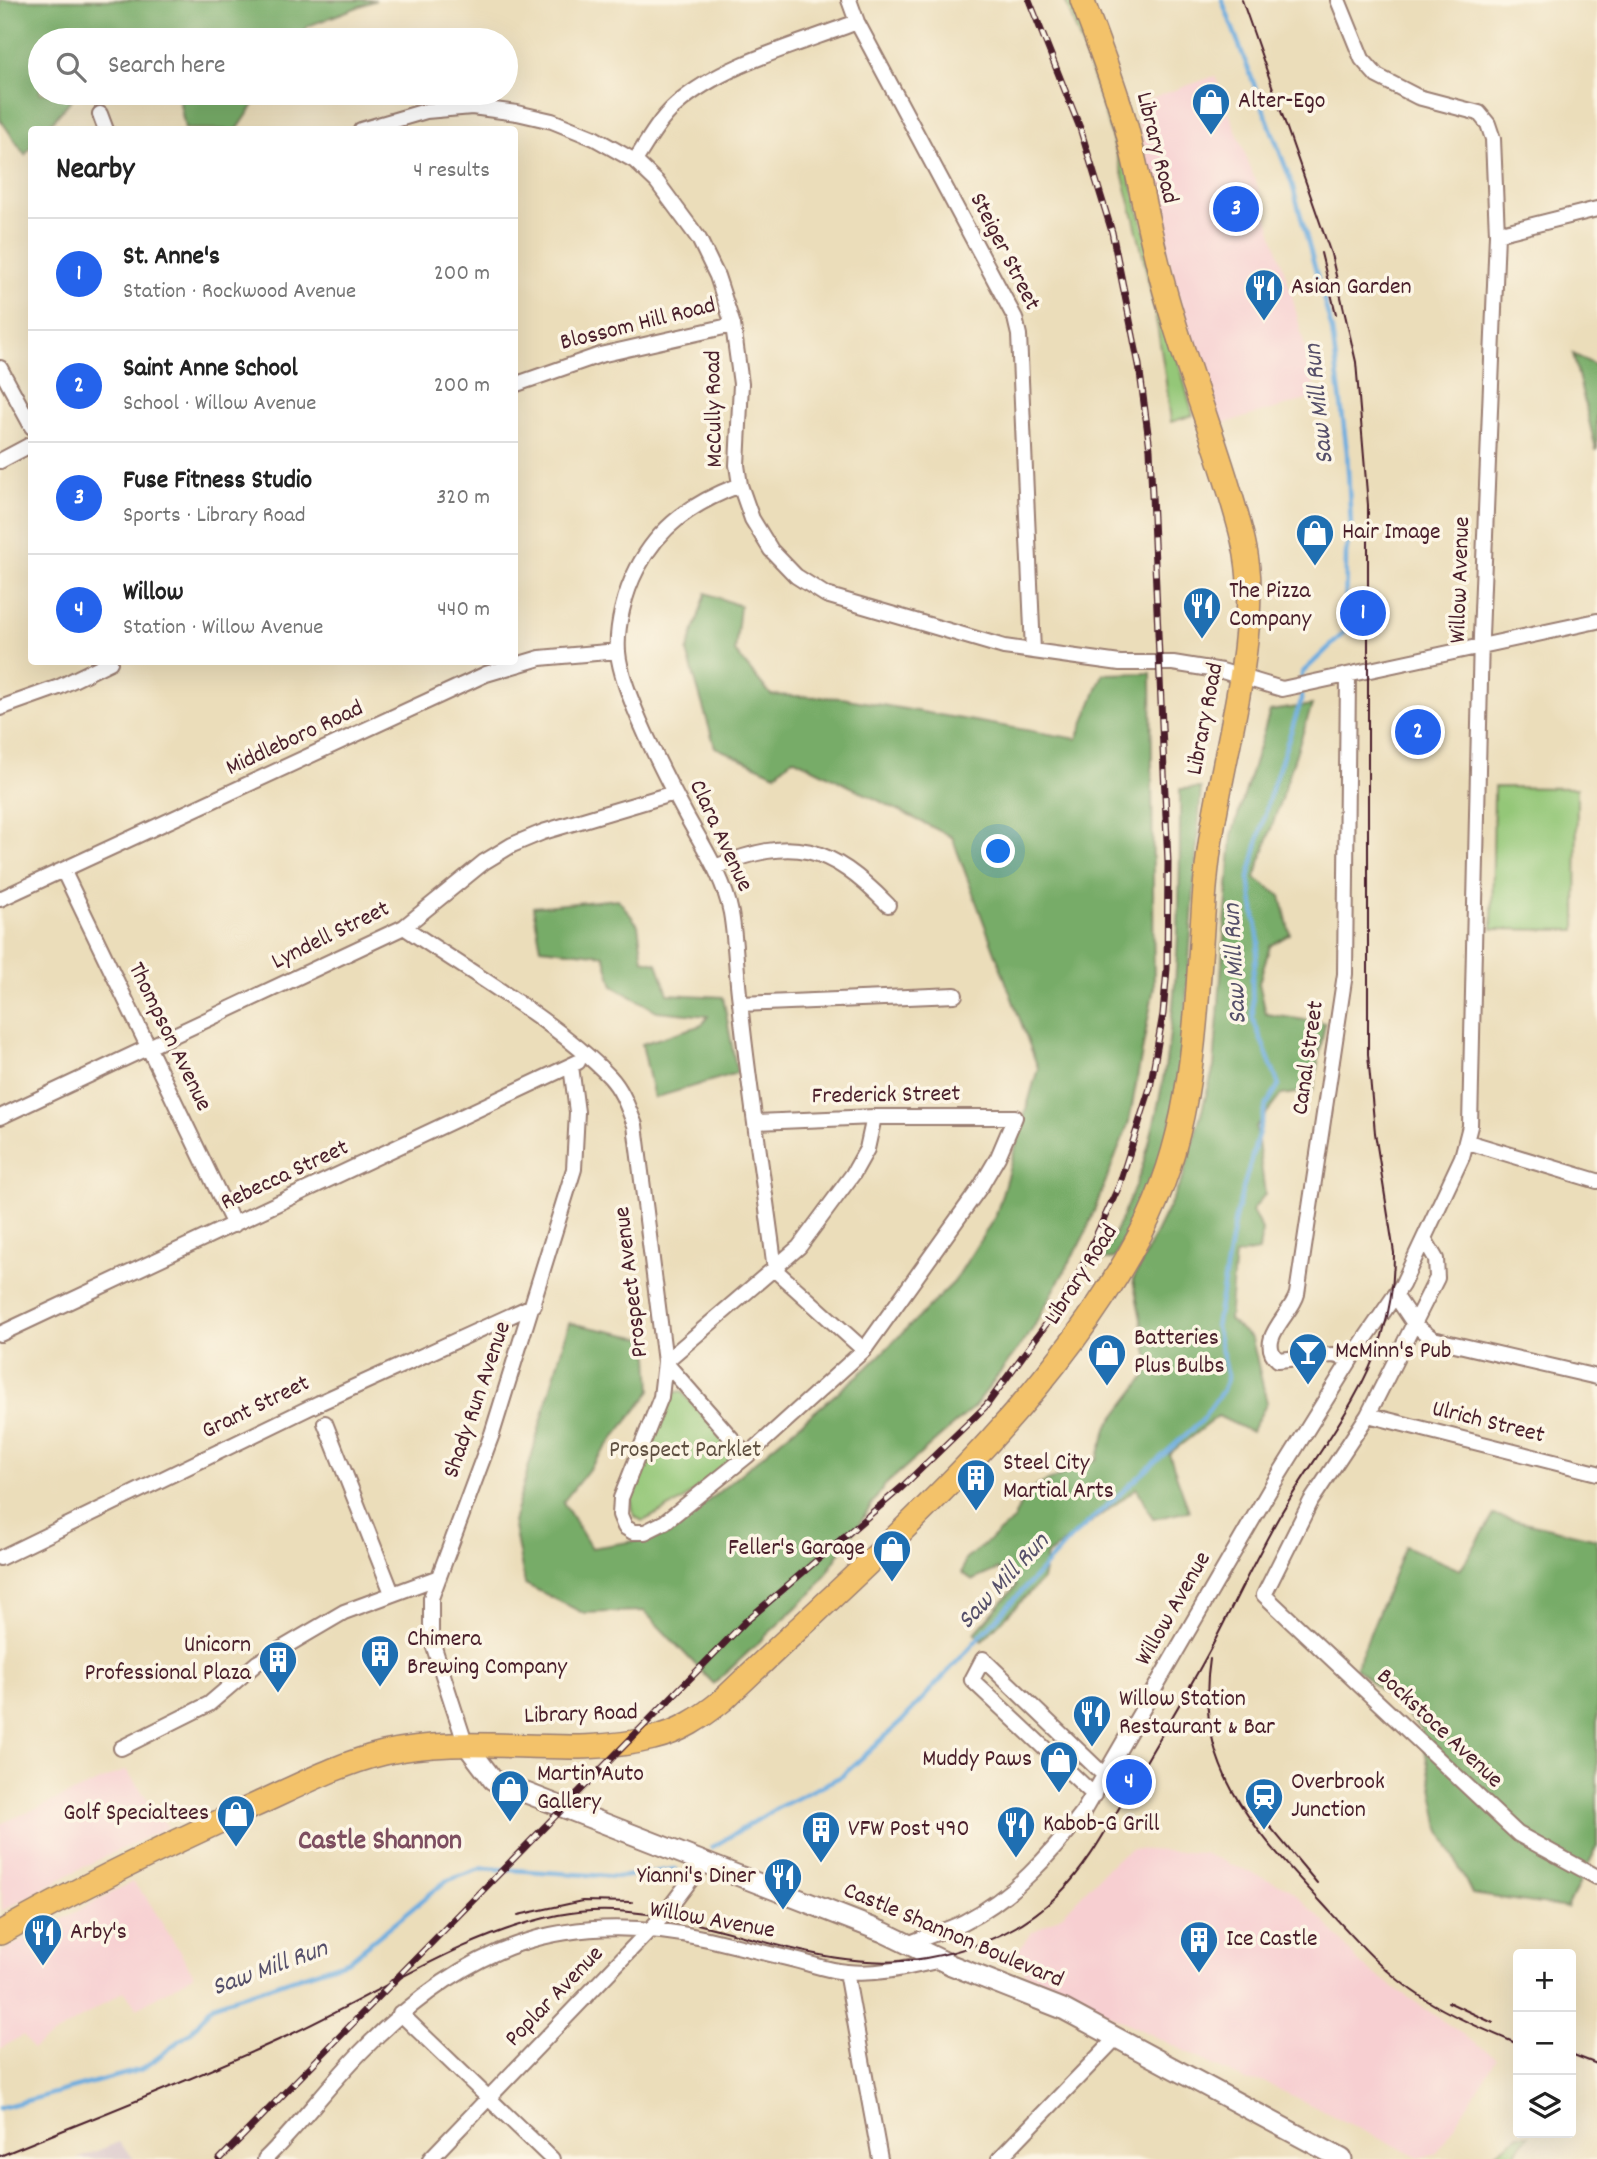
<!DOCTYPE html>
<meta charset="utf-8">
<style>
body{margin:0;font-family:Dekko,sans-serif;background:#f2f2f2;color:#222}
.controls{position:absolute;right:21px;bottom:21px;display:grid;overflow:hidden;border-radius:7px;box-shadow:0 7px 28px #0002}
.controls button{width:63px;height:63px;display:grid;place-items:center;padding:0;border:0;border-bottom:2px solid #e0e0e0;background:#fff;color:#222;font:35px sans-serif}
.you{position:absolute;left:999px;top:852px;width:24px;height:24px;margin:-18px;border:5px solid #fff;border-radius:50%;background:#1a73e8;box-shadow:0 0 0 10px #1a73e833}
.badge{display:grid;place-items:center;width:46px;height:46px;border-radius:50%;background:#2563eb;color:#fff;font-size:23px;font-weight:700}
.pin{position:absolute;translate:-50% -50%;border:4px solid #fff;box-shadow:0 2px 7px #0006}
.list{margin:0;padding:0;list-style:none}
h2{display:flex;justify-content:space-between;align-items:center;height:91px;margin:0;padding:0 28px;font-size:30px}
h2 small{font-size:23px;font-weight:400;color:#767676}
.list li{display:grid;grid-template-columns:46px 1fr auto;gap:21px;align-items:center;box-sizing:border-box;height:112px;padding:0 28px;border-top:2px solid #e0e0e0}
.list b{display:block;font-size:26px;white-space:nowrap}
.list p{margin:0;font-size:23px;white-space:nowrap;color:#767676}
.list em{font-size:23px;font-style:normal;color:#767676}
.icon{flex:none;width:38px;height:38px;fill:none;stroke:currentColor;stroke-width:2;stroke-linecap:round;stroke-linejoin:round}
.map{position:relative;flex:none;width:1597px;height:2159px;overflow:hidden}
.search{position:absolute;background:#fff;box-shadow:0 7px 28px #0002;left:28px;top:28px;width:490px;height:77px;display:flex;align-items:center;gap:18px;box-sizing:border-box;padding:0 24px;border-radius:38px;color:#767676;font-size:26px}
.panel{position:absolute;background:#fff;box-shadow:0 7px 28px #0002;left:28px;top:126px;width:490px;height:539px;border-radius:7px}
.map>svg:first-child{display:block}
</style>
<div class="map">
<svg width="1597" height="2159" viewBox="0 0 1597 2159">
<rect width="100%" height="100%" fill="#fcf5e5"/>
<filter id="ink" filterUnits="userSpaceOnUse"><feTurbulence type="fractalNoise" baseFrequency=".0143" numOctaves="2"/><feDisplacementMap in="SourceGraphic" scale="14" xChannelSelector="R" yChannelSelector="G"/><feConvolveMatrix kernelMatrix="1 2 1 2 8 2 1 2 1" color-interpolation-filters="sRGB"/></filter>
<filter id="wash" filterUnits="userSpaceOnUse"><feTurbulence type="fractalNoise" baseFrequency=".00686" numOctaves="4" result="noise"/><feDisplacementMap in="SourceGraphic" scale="28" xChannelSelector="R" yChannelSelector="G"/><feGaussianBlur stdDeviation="1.57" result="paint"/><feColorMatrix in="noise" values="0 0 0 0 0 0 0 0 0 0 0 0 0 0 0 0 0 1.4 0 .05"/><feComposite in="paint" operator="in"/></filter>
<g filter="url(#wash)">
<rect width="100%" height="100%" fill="#ebddba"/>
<!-- built -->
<path fill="#f7cfd1" d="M 1215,76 L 1259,190 L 1293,299 L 1317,397 L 1218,425 L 1174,281 L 1134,104 Z
M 126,1770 L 168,1827 L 83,1867 L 2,1911 L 0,1824 Z
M 1131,1849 L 1203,1853 L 1289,1888 L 1329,1926 L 1360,1964 L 1497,2058 L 1437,2153 L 1419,2158 L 1262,2081 L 1248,2082 L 1024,1973 L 1018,1950 L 1032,1932 L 1061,1916 L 1115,1860 Z
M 132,1882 L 146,1897 L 194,1975 L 137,2008 L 124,1991 L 32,2049 L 23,2035 L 0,2049 L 0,1952 Z"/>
<!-- industrial -->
<path fill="#d2bdc6" d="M 119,2142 L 134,2159 L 77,2159 Z"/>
<!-- green -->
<path fill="#94c778" stroke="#6f7352" stroke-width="2" d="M 1065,0 L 1071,0 L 1112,110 L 1193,415 L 1171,422 C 1155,276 1117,137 1065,0 Z
M 1494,787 L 1577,788 L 1576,930 L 1492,929 Z
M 681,1391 L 737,1454 L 682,1501 L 643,1521 L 634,1516 L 630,1494 L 668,1394 Z
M 1519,2135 L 1529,2135 L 1511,2159 L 1486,2159 Z"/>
<!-- forest -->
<path fill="#77ac68" stroke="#60664a" stroke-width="2" d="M 0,0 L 376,0 L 308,26 L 298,40 L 40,40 L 40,93 L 77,93 L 46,129 L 32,130 L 31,147 L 25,155 L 0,119 Z
M 178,93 L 262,93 L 237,130 L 185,129 Z
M 1573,354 L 1597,366 L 1597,450 L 1596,450 Z
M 706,593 L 740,606 L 735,652 L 771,695 L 842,698 L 1077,739 L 1103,674 L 1151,673 L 1154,987 L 1129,1122 L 1085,1234 L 1032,1330 L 974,1407 L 885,1485 L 816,1589 L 714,1684 L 644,1611 L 583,1613 L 525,1584 L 513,1522 L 569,1323 L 648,1339 L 651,1391 L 563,1502 L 591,1548 L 666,1536 L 867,1368 L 954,1282 L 996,1215 L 1038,1068 L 952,837 L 793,758 L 775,774 L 715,747 L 687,652 Z
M 1312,705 L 1255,878 L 1281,896 L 1290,934 L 1270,946 L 1259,983 L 1266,1014 L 1325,1023 L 1313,1091 L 1281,1095 L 1256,1127 L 1265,1194 L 1252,1211 L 1262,1230 L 1259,1251 L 1235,1255 L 1229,1320 L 1252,1339 L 1267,1403 L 1251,1432 L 1218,1416 L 1169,1454 L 1189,1511 L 1153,1519 L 1137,1488 L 1047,1555 L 1042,1580 L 982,1641 L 975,1633 L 1016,1586 L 998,1569 L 973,1580 L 962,1573 L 965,1560 L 1013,1521 L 1026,1491 L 1097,1459 L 1108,1426 L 1151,1369 L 1133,1280 L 1183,1178 L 1214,1067 L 1232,835 L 1270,711 Z
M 1201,788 L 1184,1036 L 1168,1143 L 1115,1258 L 1102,1260 C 1116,1228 1134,1195 1144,1161 C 1180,1040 1180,915 1180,789 Z
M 618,899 L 638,925 L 643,960 L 657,963 L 668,994 L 723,997 L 737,1073 L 654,1098 L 642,1044 L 702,1025 L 708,1016 L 657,1011 L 613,986 L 604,955 L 541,948 L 533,907 Z
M 1494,1515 L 1597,1539 L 1597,1847 L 1567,1908 L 1472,1894 L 1440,1829 L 1421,1728 L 1356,1668 L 1405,1546 L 1460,1570 Z"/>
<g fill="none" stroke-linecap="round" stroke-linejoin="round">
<!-- stream -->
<path stroke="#6bacdf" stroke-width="4.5" d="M 712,1847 L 779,1807 L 842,1776 L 902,1721 L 1071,1538 L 1201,1421 L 1223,1390 L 1228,1376 L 1216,1327 L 1235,1218 L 1266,1106 L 1279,1085 L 1253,1019 L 1252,980 L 1259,942 L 1249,878 L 1269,798 L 1301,701 L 1302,673 L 1345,632 L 1346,554 L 1351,526 L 1347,452 L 1332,330 L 1292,184 L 1222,0
M 0,2108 L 143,2069 L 191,2032 L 213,2005 L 348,1961 L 446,1881 L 483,1868 L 620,1877 L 675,1869"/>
</g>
</g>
<g filter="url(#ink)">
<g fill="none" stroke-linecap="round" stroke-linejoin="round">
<!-- minor casing -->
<g stroke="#9a7e72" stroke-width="18">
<path id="minor" d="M 849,0 L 857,22 L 1015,318 L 1019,335 L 1033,651
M 100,114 L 106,130
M 361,130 L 426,111 L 472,107 L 517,113 L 552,121 L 594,138 L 635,161 L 657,182 L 699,239 L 717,276 L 733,325 L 741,384 L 737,465 L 740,485 L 752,519 L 771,550 L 796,576 L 826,595 L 1004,647 L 1120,663 L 1173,663 L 1222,671 L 1282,689 L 1597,621
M 635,161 C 647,142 659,120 676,105 C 722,64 800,44 857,22
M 1497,234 L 1597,209
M 0,368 L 32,427
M 514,385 L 600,355 L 733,325
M 0,461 L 32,444
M 740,485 C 694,502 659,526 637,569 C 625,592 616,626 618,652 C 621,691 667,780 687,817 C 704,848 724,878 731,913 C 736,942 736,973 740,1002 C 749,1092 764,1181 775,1270 L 864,1350
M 1348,677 L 1345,974 L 1297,1294 C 1292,1314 1255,1340 1278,1360 L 1333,1355 L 1351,1359
M 0,708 L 59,687 L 110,662
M 715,867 C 794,835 829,845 888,905
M 63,870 L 234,1225
M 0,899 L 486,674 L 540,658 L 618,651
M 404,927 C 468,971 557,1022 610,1077 C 623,1091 628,1108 635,1125 L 665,1362 L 661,1397 L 621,1498 L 620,1515 L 625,1527 L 633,1532 L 645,1532 L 665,1522 L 747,1456 L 864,1350 L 981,1186 L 998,1157 L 1015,1117 L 874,1117 L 757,1122
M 740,1004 L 955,995
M 0,1117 L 404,927 L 484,862 L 512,845 L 543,832 L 674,793
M 1468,1142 L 1597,1181
M 1425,1240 L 1436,1259 L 1437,1278 L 1368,1415 L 1311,1501 L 1264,1595 L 1518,1834 L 1597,1877
M 1395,1295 L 1415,1325 L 1433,1339 L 1597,1377
M 0,1334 L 578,1062
M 1368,1415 L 1597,1473
M 325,1423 L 392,1593
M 747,1456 L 665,1362 L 799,1247 L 853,1174 L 867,1149 L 874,1117
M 0,1558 L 319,1403 L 534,1305
M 465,1743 L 431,1638 L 431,1598 L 492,1434 L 574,1169 L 577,1112 L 571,1066
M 121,1748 L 209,1704 L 257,1663 L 344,1612 L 439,1577
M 1094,1795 L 972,1680 L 983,1659 L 1105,1776
M 908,1944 C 926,1936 946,1931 964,1922 C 1013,1897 1050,1856 1083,1812 L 1272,1486 L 1351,1359 L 1402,1285 L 1462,1157 L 1470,1126 L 1481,636 L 1497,234 L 1493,139 L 1488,124 L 1479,113 L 1418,97 L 1377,76 L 1362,59 L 1338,0
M 846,1972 L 880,2159
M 400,2013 L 552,2159
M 265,2159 C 299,2126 327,2087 360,2053 C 462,1948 561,1906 708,1939 C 737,1946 766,1953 795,1960 C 812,1964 829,1971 847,1972 C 879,1975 910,1967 941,1960
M 430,2159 L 663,1916 L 705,1861
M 999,2159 L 1117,2037"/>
</g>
<!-- tertiary casing -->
<g stroke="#9a7e72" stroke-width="23">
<path id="tertiary" d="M 465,1743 L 493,1780 L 883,1932 L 951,1965 L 1063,2009 L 1342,2159"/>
</g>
<!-- primary casing -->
<g stroke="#9a7e72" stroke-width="26">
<path id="primary" d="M 0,1933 C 82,1886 165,1846 251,1807 C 294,1788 338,1764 384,1753 C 473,1732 568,1760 653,1738 C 680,1732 702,1717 723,1700 C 869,1559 1046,1415 1141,1233 C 1198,1125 1195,1007 1205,888 C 1213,786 1249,690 1249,587 C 1249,555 1239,523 1230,493 C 1212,432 1189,373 1171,312 C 1152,251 1142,188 1126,126 C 1114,83 1098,42 1082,0"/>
</g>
<!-- minor -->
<use href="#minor" stroke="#fff" stroke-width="14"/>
<!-- tertiary -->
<use href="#tertiary" stroke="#fff" stroke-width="19"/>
<!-- primary -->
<use href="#primary" stroke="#f3c26a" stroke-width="23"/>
<!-- tram -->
<path stroke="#4a1f2b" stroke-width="2" d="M 1321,253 L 1336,314
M 1210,1659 C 1193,1767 1254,1829 1322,1903 C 1353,1937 1384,1973 1423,1998 C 1453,2017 1485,2030 1518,2044
M 1252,1805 L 1317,1883
M 518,1915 L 582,1901 L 632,1902
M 1448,2002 L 1493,2023
M 1571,2054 L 1597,2064
M 0,2156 C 95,2117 192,2080 285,2037 C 375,1996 461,1935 558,1915 C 683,1890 801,1981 926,1958 C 976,1949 1023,1930 1059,1894 C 1090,1863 1109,1824 1132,1786 C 1158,1740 1186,1695 1211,1648 C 1234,1604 1255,1559 1280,1515 C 1314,1457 1361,1401 1382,1336 C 1390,1310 1394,1281 1394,1253 L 1375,1133 L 1368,1054 L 1368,505 L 1356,362 L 1331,254 L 1242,0"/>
<!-- rail casing -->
<g stroke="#4a1f2b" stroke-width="7">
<path id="rail" d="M 220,2159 L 745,1622 L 902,1487 L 986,1406 L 1055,1312 L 1078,1275 L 1119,1186 L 1150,1088 L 1163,1014 L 1167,969 L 1168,863 L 1150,449 L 1139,365 L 1112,232 L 1080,128 L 1029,0"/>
</g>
<!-- rail -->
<use href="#rail" stroke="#fcf5e5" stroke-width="4.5" stroke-dasharray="13" stroke-linecap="butt"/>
</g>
</g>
<!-- icons -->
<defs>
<g id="shop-pin" transform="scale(2.0125)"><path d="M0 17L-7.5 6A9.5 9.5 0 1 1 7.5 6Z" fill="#1f6fb2" stroke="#fcf5e5"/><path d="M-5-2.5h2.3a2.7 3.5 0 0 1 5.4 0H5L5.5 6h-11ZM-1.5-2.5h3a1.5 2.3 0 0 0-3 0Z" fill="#fff"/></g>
<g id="restaurant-pin" transform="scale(2.0125)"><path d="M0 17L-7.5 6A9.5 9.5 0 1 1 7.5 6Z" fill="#1f6fb2" stroke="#fcf5e5"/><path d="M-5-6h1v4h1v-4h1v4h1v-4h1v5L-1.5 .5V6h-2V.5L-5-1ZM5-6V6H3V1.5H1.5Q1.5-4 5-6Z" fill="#fff"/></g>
<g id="bar-pin" transform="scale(2.0125)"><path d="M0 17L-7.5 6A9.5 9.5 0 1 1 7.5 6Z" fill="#1f6fb2" stroke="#fcf5e5"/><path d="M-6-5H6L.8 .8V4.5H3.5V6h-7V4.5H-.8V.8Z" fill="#fff"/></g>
<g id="building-pin" transform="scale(2.0125)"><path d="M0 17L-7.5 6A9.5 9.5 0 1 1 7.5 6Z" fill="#1f6fb2" stroke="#fcf5e5"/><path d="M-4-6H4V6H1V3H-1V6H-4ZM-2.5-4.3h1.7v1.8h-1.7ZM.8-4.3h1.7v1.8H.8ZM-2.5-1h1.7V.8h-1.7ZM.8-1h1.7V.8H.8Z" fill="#fff"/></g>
<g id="station-pin" transform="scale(2.0125)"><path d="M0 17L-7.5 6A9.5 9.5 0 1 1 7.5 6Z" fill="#1f6fb2" stroke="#fcf5e5"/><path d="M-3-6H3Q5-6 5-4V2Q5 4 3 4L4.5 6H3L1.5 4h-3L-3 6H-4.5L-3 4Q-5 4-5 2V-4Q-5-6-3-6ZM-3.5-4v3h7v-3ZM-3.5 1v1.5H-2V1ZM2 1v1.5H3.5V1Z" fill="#fff"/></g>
</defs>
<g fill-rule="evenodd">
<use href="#shop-pin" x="1211" y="102"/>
<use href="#restaurant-pin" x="1264" y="288"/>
<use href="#shop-pin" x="1315" y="533"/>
<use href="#restaurant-pin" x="1202" y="606"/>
<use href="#bar-pin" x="1308" y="1352"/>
<use href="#shop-pin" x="1107" y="1353"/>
<use href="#building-pin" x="976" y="1478"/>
<use href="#shop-pin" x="892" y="1549"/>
<use href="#building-pin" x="380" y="1654"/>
<use href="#building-pin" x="278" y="1660"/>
<use href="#restaurant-pin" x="1092" y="1714"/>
<use href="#shop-pin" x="1059" y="1760"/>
<use href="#shop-pin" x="510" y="1789"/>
<use href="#station-pin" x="1264" y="1797"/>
<use href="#shop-pin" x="236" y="1814"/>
<use href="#restaurant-pin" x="1016" y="1825"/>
<use href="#building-pin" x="821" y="1830"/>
<use href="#restaurant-pin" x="783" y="1877"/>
<use href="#restaurant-pin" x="43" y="1933"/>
<use href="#building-pin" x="1199" y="1940"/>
</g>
<g text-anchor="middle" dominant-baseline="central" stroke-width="7" stroke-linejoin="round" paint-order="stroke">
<!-- poi labels -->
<g font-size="24" fill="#4a1f2b" stroke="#fcf5e5" text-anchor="start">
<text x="1238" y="102">Alter-Ego</text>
<text x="1291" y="288">Asian Garden</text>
<text x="1342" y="533">Hair Image</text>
<text x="1229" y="592">The Pizza<tspan x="1229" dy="28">Company</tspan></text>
<text x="1134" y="1339">Batteries<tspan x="1134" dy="28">Plus Bulbs</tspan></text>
<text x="1335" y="1352">McMinn's Pub</text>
<text x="1003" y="1464">Steel City<tspan x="1003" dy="28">Martial Arts</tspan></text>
<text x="865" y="1549" text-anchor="end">Feller's Garage</text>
<text x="407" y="1640">Chimera<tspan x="407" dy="28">Brewing Company</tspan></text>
<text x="251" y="1646" text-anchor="end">Unicorn<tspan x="251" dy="28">Professional Plaza</tspan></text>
<text x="1119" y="1700">Willow Station<tspan x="1119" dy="28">Restaurant &amp; Bar</tspan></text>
<text x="1032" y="1760" text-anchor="end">Muddy Paws</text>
<text x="537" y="1775">Martin Auto<tspan x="537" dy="28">Gallery</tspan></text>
<text x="1291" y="1783">Overbrook<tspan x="1291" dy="28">Junction</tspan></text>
<text x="209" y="1814" text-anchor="end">Golf Specialtees</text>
<text x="1043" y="1825">Kabob-G Grill</text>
<text x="848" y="1830">VFW Post 490</text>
<text x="756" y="1877" text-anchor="end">Yianni's Diner</text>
<text x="70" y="1933">Arby's</text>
<text x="1226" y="1940">Ice Castle</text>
</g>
<!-- street labels -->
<g font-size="24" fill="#4a1f2b" stroke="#fcf5e5">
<text transform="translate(1156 148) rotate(76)">Library Road</text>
<text transform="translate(1004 252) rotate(63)">Steiger Street</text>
<text transform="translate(638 325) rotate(-14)">Blossom Hill Road</text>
<text transform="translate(715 409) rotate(-91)">McCully Road</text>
<text transform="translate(1461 580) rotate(-88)">Willow Avenue</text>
<text transform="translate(1206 719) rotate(-79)">Library Road</text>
<text transform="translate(295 739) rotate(-25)">Middleboro Road</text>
<text transform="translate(720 836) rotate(65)">Clara Avenue</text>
<text transform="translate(331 936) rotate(-26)">Lyndell Street</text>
<text transform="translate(169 1037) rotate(64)">Thompson Avenue</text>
<text transform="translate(1309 1058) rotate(-82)">Canal Street</text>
<text transform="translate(886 1096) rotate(-1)">Frederick Street</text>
<text transform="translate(285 1176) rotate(-25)">Rebecca Street</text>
<text transform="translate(1082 1275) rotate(-57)">Library Road</text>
<text transform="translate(632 1282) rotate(-97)">Prospect Avenue</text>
<text transform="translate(478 1400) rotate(-71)">Shady Run Avenue</text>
<text transform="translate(256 1408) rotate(-26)">Grant Street</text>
<text transform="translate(1488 1423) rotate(14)">Ulrich Street</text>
<text transform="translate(1174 1609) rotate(-60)">Willow Avenue</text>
<text transform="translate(581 1715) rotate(-2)">Library Road</text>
<text transform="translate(1439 1729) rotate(43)">Bockstoce Avenue</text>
<text transform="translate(712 1921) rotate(10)">Willow Avenue</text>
<text transform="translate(953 1936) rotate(23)">Castle Shannon Boulevard</text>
<text transform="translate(555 1997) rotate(-46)">Poplar Avenue</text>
</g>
<!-- park labels -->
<g font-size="24" fill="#605142" stroke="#fcf5e5">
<text x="685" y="1451">Prospect Parklet</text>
</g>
<!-- water labels -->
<g font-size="26" font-style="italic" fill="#56506a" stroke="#fcf5e5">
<text transform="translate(1320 404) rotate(-96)">Saw Mill Run</text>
<text transform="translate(1236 964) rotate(-93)">Saw Mill Run</text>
<text transform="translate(1004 1582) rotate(-47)">Saw Mill Run</text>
<text transform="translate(270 1969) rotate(-20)">Saw Mill Run</text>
</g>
<!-- quarter labels -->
<g font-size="28" font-weight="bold" fill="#7e4f61" stroke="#fcf5e5">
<text x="380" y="1843">Castle Shannon</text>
</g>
</g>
</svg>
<div class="controls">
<button>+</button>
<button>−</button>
<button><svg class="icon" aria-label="layers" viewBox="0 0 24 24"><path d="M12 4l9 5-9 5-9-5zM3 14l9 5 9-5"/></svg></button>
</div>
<div class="you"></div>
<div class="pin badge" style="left:1363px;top:613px">1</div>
<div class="pin badge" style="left:1418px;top:732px">2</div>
<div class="pin badge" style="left:1236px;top:209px">3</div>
<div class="pin badge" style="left:1129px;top:1782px">4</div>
<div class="search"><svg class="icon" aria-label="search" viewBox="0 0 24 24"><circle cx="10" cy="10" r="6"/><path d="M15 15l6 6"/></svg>Search here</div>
<section class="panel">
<h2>Nearby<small>4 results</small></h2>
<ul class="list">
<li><span class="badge">1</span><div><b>St. Anne's</b><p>Station · Rockwood Avenue</p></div><em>200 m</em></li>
<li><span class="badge">2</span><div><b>Saint Anne School</b><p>School · Willow Avenue</p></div><em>200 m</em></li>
<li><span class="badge">3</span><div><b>Fuse Fitness Studio</b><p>Sports · Library Road</p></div><em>320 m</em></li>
<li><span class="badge">4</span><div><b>Willow</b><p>Station · Willow Avenue</p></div><em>440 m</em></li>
</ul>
</section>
</div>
